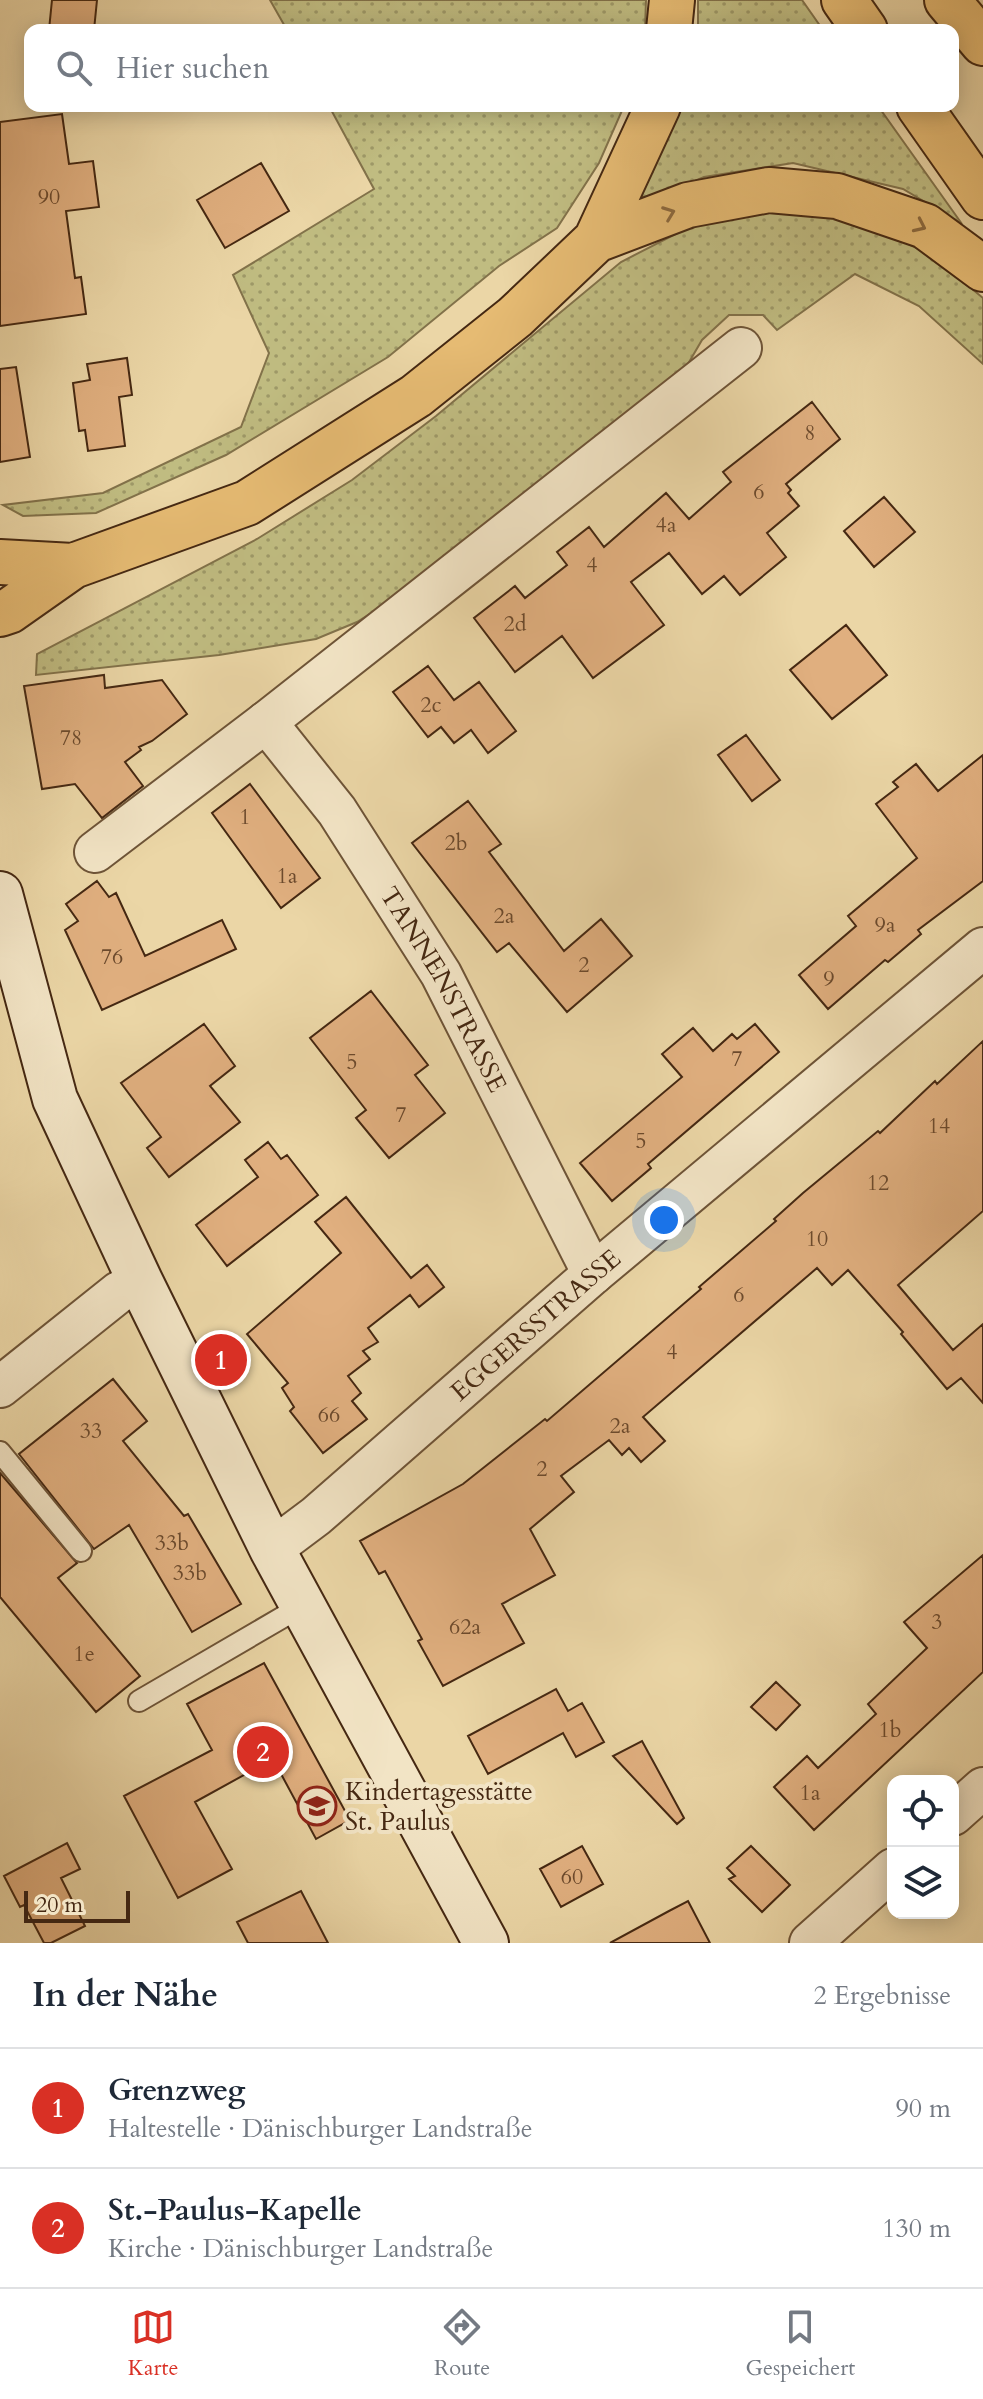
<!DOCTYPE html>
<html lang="de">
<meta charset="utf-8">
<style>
body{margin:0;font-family:Cardo,serif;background:#f2f2f3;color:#1f2937}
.controls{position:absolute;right:24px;bottom:24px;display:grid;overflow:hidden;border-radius:16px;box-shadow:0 4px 20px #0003}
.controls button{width:72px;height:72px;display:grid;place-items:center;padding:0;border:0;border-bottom:2px solid #e0e1e3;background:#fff;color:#1f2937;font:40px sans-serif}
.scale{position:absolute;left:24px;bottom:20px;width:106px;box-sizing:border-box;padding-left:8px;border:4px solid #452812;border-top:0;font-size:22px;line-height:28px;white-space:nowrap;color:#452812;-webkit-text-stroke:6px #f2e4c5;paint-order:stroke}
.you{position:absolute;left:664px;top:1220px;width:28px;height:28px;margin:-20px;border:6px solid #fff;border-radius:50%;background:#1a73e8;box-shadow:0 0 0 12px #1a73e833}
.badge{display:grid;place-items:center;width:52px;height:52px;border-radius:50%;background:#d93025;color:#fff;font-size:26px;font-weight:700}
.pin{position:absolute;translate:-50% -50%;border:4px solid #fff;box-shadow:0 2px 8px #0006}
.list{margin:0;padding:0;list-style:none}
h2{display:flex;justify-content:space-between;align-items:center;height:104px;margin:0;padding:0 32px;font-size:34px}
h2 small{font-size:26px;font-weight:400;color:#747a83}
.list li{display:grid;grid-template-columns:52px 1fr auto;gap:24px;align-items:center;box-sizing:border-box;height:120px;padding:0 32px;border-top:2px solid #e0e1e3}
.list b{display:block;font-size:30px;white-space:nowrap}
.list p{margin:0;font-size:26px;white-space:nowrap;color:#747a83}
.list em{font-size:26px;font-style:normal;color:#747a83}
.icon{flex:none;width:44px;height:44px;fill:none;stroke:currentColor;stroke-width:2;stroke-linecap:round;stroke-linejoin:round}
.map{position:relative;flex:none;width:983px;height:1943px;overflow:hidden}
.search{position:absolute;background:#fff;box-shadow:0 4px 20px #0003;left:24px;right:24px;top:24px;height:88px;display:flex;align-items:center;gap:20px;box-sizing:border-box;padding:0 28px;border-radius:16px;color:#747a83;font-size:30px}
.sheet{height:344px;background:#fff}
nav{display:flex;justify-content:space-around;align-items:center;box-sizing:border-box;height:112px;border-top:2px solid #e0e1e3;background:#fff;font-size:22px;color:#747a83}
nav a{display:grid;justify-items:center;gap:4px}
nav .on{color:#d93025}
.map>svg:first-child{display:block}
</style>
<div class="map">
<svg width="983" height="1943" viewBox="0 0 983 1943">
<defs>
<pattern id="grass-dots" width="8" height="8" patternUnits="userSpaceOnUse" patternTransform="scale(2)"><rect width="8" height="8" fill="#c0bc81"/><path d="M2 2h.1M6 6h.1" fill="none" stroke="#9e9968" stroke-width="1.8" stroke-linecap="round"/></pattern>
</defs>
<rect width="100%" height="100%" fill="#ebd6a6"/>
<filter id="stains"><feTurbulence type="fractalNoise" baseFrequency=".0025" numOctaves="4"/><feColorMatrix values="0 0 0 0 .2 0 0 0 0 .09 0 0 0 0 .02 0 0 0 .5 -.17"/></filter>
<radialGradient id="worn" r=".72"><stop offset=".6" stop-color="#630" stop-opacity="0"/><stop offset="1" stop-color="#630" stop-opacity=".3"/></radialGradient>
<!-- grass -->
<path fill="url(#grass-dots)" stroke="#82724a" stroke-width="2" d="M 270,0 L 646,0 L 645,30 L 287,30 Z
M 698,0 L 802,0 L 823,30 L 698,30 Z
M 329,106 L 624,106 L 599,163 L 557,228 L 499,266 L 388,357 L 226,455 L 96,513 L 23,516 L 3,505 L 103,493 L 241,427 L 269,353 L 233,275 L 374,189 Z
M 677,106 L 878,106 L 962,224 L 903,189 L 793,163 L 704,177 L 629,209 Z
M 772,208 L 860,220 L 931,255 L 983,298 L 983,364 L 919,306 L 855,274 L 777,330 L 763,315 L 729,315 L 702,340 L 685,369 L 409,589 L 357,622 L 316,639 L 219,655 L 36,675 L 37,654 L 257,539 L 352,480 L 436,416 L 621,262 L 697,223 Z"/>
<!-- building -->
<path fill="#e0af7f" stroke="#452812" stroke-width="2" d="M 52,0 L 97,0 L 94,30 L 49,30 Z
M 62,114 L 69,164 L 93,161 L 99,207 L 66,211 L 75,278 L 81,277 L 86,314 L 0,326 L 0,122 Z
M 261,163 L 289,211 L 225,248 L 197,200 Z
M 127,358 L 132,395 L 119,397 L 125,446 L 88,451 L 85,430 L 79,431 L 73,383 L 90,380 L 87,364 Z
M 16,367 L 30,457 L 0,462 L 0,369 Z
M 812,402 L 840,439 L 786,484 L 791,490 L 788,493 L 799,506 L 767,533 L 786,557 L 740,595 L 724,576 L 702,594 L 669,553 L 631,582 L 664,625 L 593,678 L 562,636 L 515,672 L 474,618 L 515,586 L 525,598 L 567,565 L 557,552 L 589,527 L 604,547 L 666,493 L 689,519 L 731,482 L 723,472 Z
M 884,497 L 915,532 L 874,567 L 844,531 Z
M 846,625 L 887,675 L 832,719 L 790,670 Z
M 428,666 L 454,700 L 479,682 L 516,731 L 488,753 L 471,730 L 454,743 L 441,727 L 428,737 L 393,692 Z
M 104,675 L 105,688 L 162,680 L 187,714 L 152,741 L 139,747 L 141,750 L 125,762 L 143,786 L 102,818 L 75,784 L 42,789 L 24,686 Z
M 746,735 L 780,780 L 752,801 L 718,755 Z
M 983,755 L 983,881 L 918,930 L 921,934 L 888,962 L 885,960 L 828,1009 L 799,975 L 856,926 L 848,916 L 917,858 L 876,804 L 898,787 L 893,782 L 916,764 L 938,791 Z
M 250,784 L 320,878 L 281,908 L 212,813 Z
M 468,801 L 501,844 L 489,852 L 564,951 L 601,919 L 632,956 L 567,1012 L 509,943 L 497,952 L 412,843 Z
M 97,881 L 109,897 L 116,893 L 145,956 L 222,920 L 236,949 L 102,1010 L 65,930 L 78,921 L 66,904 Z
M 371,991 L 428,1065 L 415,1075 L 445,1113 L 389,1158 L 356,1118 L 366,1110 L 310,1038 Z
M 204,1024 L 235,1066 L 210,1086 L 240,1122 L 169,1177 L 147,1148 L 161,1137 L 121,1083 Z
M 755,1024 L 779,1052 L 648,1164 L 651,1168 L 612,1201 L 580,1163 L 682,1077 L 662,1054 L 693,1028 L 713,1051 L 732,1034 L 737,1039 Z
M 983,1041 L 983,1211 L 898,1285 L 953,1350 L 983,1324 L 983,1403 L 961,1378 L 947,1389 L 901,1334 L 903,1332 L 848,1270 L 832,1285 L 817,1268 L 643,1417 L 665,1441 L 641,1462 L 629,1448 L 622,1455 L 609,1440 L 561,1476 L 574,1492 L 530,1529 L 555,1575 L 502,1604 L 524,1643 L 443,1686 L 418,1641 L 422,1639 L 385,1571 L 379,1574 L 360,1541 L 463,1484 L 545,1419 L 547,1421 L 701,1289 L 699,1287 L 776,1221 L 774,1219 L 803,1193 L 878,1131 L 880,1133 L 935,1081 L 937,1084 Z
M 268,1142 L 281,1159 L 287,1155 L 318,1195 L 227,1266 L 196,1225 L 258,1177 L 245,1160 Z
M 346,1197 L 411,1278 L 427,1265 L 444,1287 L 419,1307 L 410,1295 L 368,1328 L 378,1342 L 363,1351 L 370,1359 L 348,1376 L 361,1393 L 352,1401 L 367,1419 L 323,1453 L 290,1411 L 294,1407 L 282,1388 L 288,1383 L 247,1334 L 341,1253 L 315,1222 Z
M 113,1379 L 147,1421 L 123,1441 L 184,1516 L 188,1514 L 241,1604 L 192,1632 L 129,1525 L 94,1549 L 19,1454 Z
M 0,1473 L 77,1563 L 58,1578 L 140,1676 L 96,1712 L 0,1597 Z
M 983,1555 L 983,1672 L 814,1830 L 774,1787 L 807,1756 L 818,1768 L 876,1714 L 868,1704 L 927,1648 L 904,1622 Z
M 264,1663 L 350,1820 L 316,1839 L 273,1759 L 195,1802 L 232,1869 L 178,1898 L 124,1796 L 212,1750 L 187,1704 Z
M 776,1682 L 800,1705 L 776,1730 L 751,1707 Z
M 556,1689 L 568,1711 L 582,1703 L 604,1742 L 576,1757 L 563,1733 L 488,1774 L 468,1736 Z
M 642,1741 L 684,1818 L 677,1824 L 613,1756 Z
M 67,1843 L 80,1869 L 61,1878 L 85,1926 L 51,1943 L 44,1943 L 24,1905 L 20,1907 L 4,1876 Z
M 582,1846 L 603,1884 L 561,1907 L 540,1869 Z
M 751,1846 L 790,1885 L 762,1912 L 729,1879 L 735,1876 L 727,1868 Z
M 301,1891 L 328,1943 L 248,1943 L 237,1922 Z
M 688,1901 L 710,1943 L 610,1943 L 669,1911 Z"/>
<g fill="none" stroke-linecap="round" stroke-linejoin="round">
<!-- lane casing -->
<g stroke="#6e5437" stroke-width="24">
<path id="lane" d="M 0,1452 L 81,1551
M 139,1701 L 302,1606"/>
</g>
<!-- street casing -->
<g stroke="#6e5437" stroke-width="44">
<g id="street">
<path id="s1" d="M 266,722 L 337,811 L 441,974 L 593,1274"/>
<path d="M 95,852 L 266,722 L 741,348"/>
<path d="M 0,1387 L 119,1292 L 140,1281"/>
<path id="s2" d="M 272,1549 L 316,1516 L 593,1274 L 983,948"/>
<path d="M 953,1815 L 983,1788"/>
<path d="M 810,1943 L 893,1869"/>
</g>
</g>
<!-- secondary casing -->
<g stroke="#452812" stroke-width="48">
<path id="secondary" d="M 0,894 L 55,1099 L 140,1281 L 272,1549 L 486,1943"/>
</g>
<!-- highway casing -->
<g stroke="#452812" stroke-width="48">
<path id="highway" d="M 844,0 L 865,30
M 947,0 L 983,43
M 669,30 L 672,0
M 919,106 L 983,197
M 596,240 L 688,205 L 769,190 L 837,196 L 925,226 L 983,269
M 0,562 L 73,566
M 0,614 L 9,611 L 73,566 L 247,503 L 416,396 L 515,317 L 596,240 L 658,106"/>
</g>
<!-- lane -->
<use href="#lane" stroke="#f2e4c5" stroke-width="20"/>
<!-- street -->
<use href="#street" stroke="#f2e4c5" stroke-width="40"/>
<!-- secondary -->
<use href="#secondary" stroke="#f2e4c5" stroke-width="44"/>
<!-- highway -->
<use href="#highway" stroke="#e6bb73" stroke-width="44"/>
</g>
<!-- one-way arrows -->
<defs><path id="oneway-chevron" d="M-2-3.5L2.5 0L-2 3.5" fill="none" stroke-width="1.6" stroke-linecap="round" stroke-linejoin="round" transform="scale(2)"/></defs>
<g stroke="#8d6a3e">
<use href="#oneway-chevron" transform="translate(669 213) rotate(-21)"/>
<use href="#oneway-chevron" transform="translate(920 226) rotate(25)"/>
</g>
<!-- icons -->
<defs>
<g id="school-ring" transform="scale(2)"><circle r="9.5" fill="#f2e4c5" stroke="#8f2418" stroke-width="1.5"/><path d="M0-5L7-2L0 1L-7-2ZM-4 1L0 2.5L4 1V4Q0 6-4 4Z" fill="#8f2418"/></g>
</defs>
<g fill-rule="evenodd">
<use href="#school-ring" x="317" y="1806"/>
</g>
<g text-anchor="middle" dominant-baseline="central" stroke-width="8" stroke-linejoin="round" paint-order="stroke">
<!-- number labels -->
<g font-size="22" fill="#6c4a2d">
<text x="49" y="197">90</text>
<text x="810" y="433">8</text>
<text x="759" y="492">6</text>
<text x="666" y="525">4a</text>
<text x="592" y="565">4</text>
<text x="515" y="624">2d</text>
<text x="431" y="705">2c</text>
<text x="71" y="738">78</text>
<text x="245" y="817">1</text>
<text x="456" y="843">2b</text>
<text x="287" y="876">1a</text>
<text x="504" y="916">2a</text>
<text x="885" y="925">9a</text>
<text x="112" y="957">76</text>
<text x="584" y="965">2</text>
<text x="829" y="979">9</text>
<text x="737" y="1059">7</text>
<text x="352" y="1062">5</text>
<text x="401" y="1115">7</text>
<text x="939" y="1126">14</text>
<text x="641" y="1141">5</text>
<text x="878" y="1183">12</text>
<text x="817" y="1239">10</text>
<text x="739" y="1295">6</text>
<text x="672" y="1352">4</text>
<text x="329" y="1415">66</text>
<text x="620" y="1426">2a</text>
<text x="91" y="1431">33</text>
<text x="542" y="1469">2</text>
<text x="172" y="1543">33b</text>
<text x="190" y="1573">33b</text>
<text x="937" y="1622">3</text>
<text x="465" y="1627">62a</text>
<text x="84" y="1654">1e</text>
<text x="890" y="1730">1b</text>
<text x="810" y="1793">1a</text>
<text x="572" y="1877">60</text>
</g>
<!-- street labels -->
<g font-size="26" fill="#452812" stroke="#f2e4c5">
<text stroke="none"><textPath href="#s1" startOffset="322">TANNENSTRASSE</textPath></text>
<text stroke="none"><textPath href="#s2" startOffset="346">EGGERSSTRASSE</textPath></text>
</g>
<!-- poi labels -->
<g font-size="26" fill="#452812" stroke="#f2e4c5" text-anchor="start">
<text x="345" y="1791">Kindertagesstätte<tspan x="345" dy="30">St. Paulus</tspan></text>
</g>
</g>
<rect width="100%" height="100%" filter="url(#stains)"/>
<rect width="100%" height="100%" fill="url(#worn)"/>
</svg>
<div class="controls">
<button><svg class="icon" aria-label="locate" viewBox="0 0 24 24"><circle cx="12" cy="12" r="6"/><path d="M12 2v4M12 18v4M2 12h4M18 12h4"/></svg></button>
<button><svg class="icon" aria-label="layers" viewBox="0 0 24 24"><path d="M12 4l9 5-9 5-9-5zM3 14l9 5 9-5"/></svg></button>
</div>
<div class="scale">20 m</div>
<div class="you"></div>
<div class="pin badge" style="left:221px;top:1360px">1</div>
<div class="pin badge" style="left:263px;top:1752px">2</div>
<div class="search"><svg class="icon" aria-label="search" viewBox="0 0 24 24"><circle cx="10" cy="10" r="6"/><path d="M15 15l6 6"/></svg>Hier suchen</div>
</div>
<section class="sheet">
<h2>In der Nähe<small>2 Ergebnisse</small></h2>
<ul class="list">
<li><span class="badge">1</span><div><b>Grenzweg</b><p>Haltestelle · Dänischburger Landstraße</p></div><em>90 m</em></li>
<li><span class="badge">2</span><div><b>St.-Paulus-Kapelle</b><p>Kirche · Dänischburger Landstraße</p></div><em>130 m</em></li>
</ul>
</section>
<nav>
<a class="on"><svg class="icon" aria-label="map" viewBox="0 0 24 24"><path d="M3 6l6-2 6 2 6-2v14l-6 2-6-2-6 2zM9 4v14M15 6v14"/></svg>Karte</a>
<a><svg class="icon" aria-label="directions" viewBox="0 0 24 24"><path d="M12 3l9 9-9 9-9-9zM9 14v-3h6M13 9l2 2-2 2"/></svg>Route</a>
<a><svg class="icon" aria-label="saved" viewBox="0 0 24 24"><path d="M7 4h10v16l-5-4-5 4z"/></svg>Gespeichert</a>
</nav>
